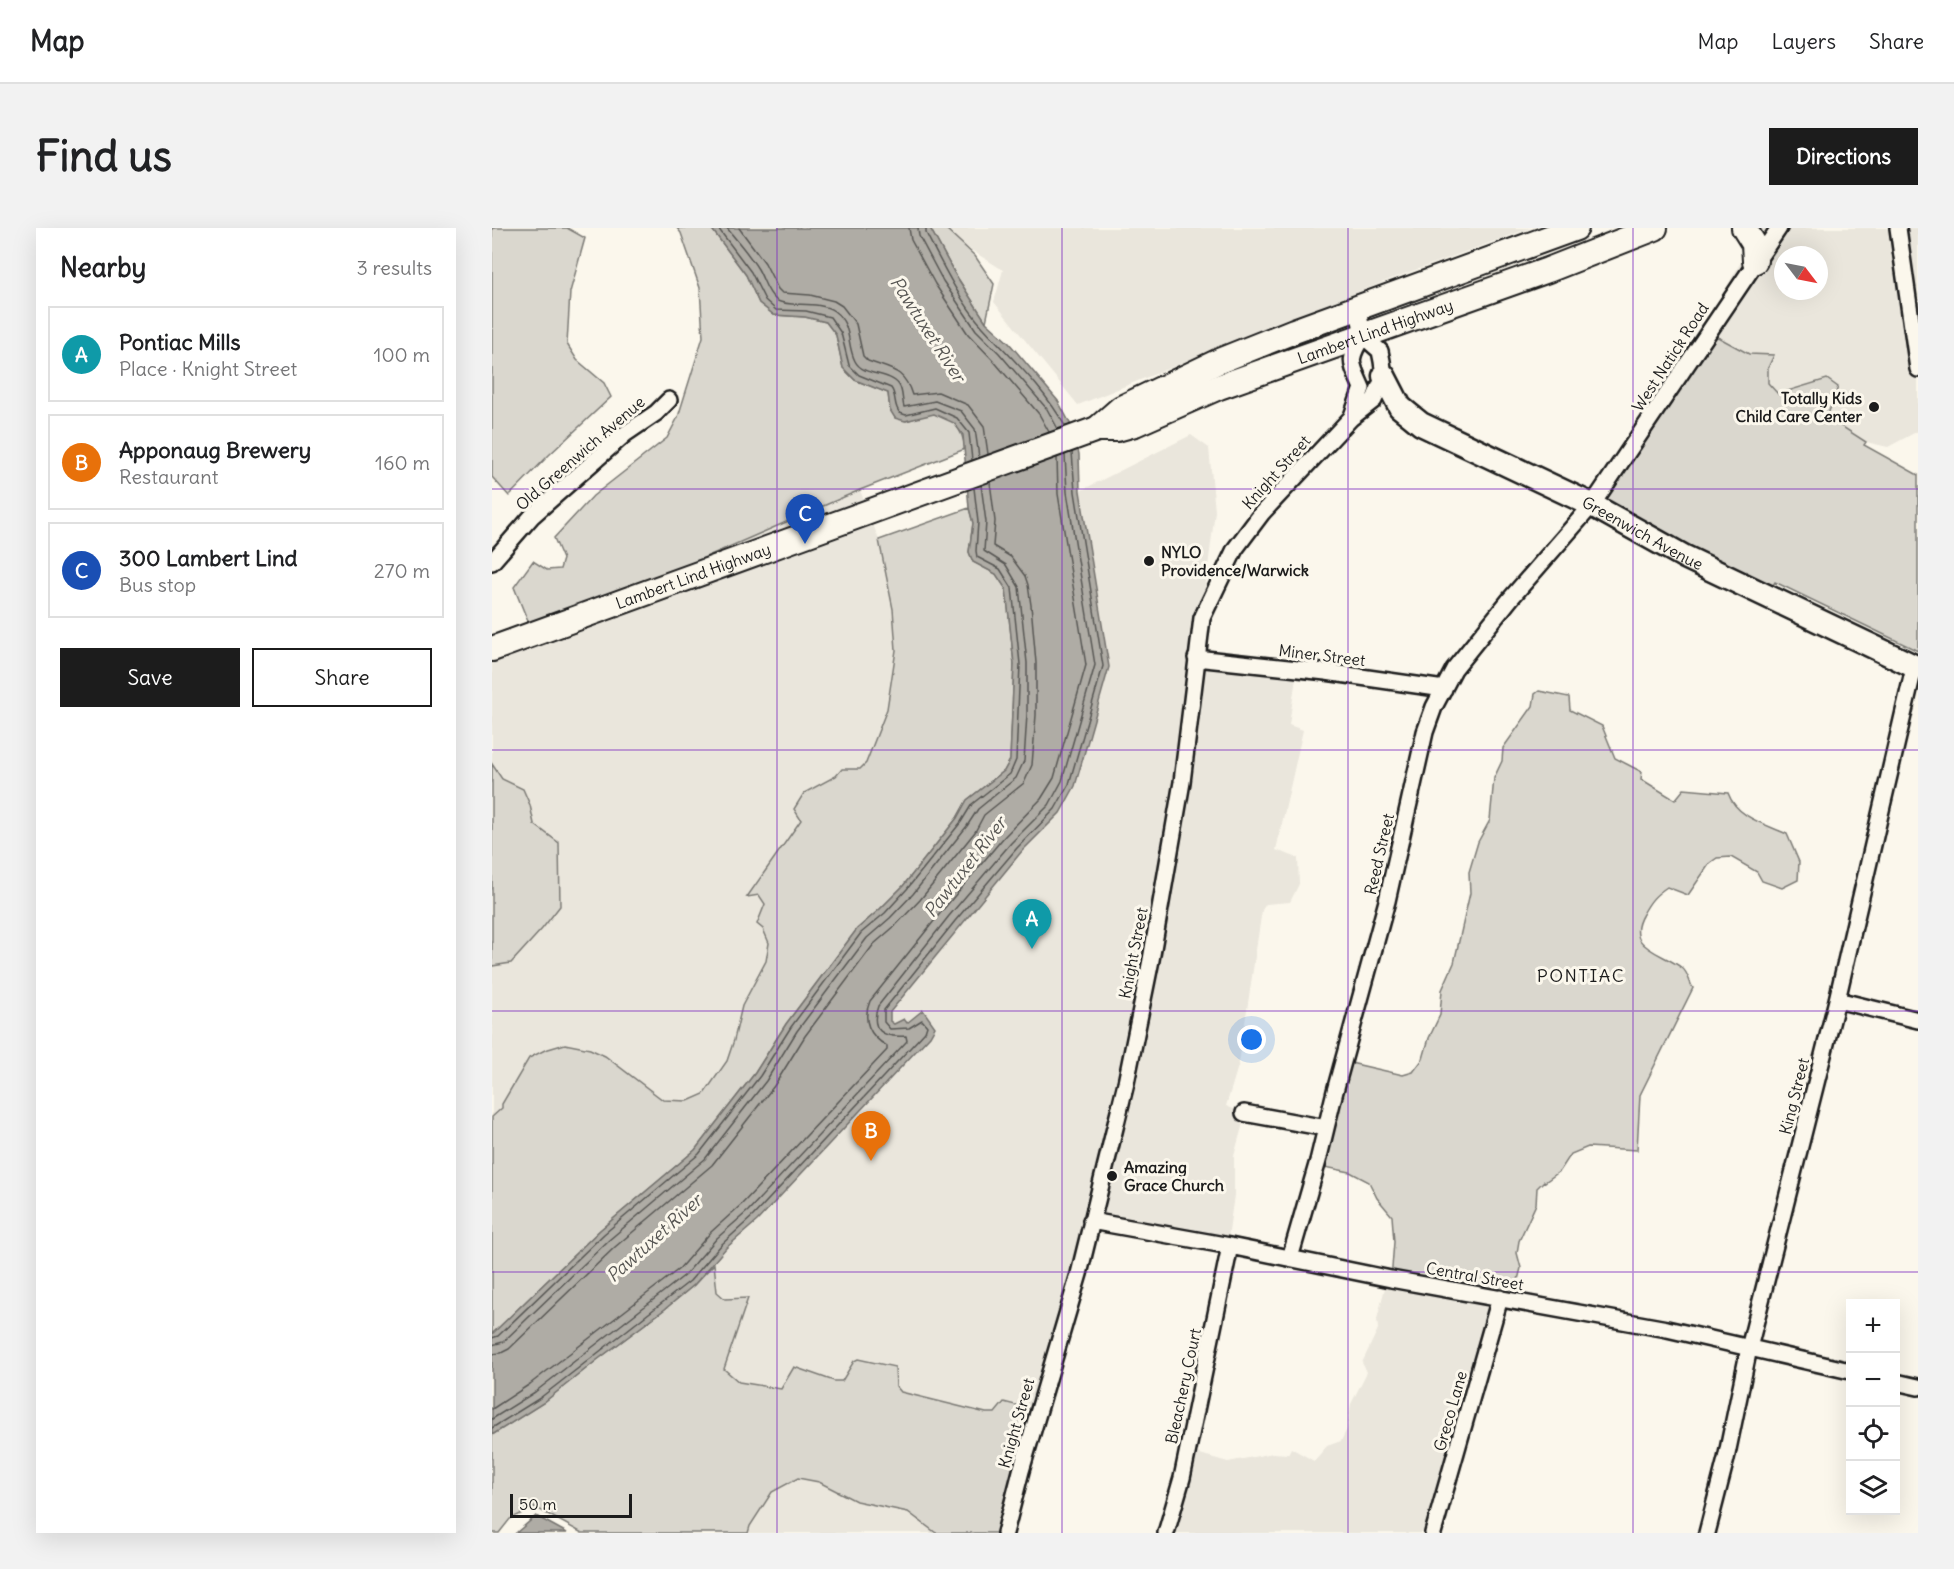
<!DOCTYPE html>
<meta charset="utf-8">
<style>
body{margin:0;font-family:Delius,sans-serif;background:#f2f2f2;color:#202124}
.controls{position:absolute;right:18px;bottom:18px;display:grid;overflow:hidden;border-radius:0px;box-shadow:0 6px 24px #0002}
.controls button{width:54px;height:54px;display:grid;place-items:center;padding:0;border:0;border-bottom:2px solid #e0e0e0;background:#fff;color:#202124;font:30px sans-serif}
.compass{position:absolute;left:1282px;top:18px;width:54px;height:54px;border-radius:50%;background:#fff;box-shadow:0 6px 24px #0002;rotate:122deg}
.scale{position:absolute;left:18px;bottom:15px;width:122px;box-sizing:border-box;padding-left:6px;border:3px solid #1c1c1c;border-top:0;font-size:16px;line-height:21px;white-space:nowrap;color:#1c1c1c;-webkit-text-stroke:4px #fbf7ec;paint-order:stroke}
.you{position:absolute;left:760px;top:812px;width:21px;height:21px;margin:-15px;border:4px solid #fff;border-radius:50%;background:#1a73e8;box-shadow:0 0 0 9px #1a73e833}
.badge{display:grid;place-items:center;width:39px;height:39px;border-radius:50%;background:#1c1c1c;color:#fff;font-size:20px;font-weight:700}
.pin{position:absolute;translate:-50% -50px;filter:drop-shadow(0 2px 3px #0008)}
.pin::after{content:'';position:absolute;top:32px;width:21px;height:18px;background:inherit;clip-path:polygon(0 0,100% 0,50% 100%)}
.list{margin:0;padding:0;list-style:none}
h2{display:flex;justify-content:space-between;align-items:center;height:78px;margin:0;padding:0 24px;font-size:26px}
h2 small{font-size:20px;font-weight:400;color:#757577}
.list li{display:grid;grid-template-columns:39px 1fr auto;gap:18px;align-items:center;box-sizing:border-box;height:96px;margin:0 12px 12px;padding:0 12px;border:2px solid #e0e0e0;border-radius:0px}
.list b{display:block;font-size:22px;white-space:nowrap}
.list p{margin:0;font-size:20px;white-space:nowrap;color:#757577}
.list em{font-size:20px;font-style:normal;color:#757577}
.actions{display:flex;gap:12px;padding:18px 24px}
.actions a{flex:1;padding:14px 0;border:2px solid #1c1c1c;border-radius:0px;text-align:center;font-size:21px;color:#1c1c1c}
.actions .main{background:#1c1c1c;color:#fff}
.icon{flex:none;width:33px;height:33px;fill:none;stroke:currentColor;stroke-width:2;stroke-linecap:round;stroke-linejoin:round}
.map{position:relative;flex:none;width:1426px;height:1305px;overflow:hidden;border-radius:0px}
header{display:flex;align-items:center;gap:36px;box-sizing:border-box;height:84px;padding:0 30px;background:#fff;border-bottom:2px solid #e0e0e0}
header strong{font-size:28px}
nav{display:flex;gap:33px;margin-inline-start:auto;font-size:21px}
.intro{display:flex;align-items:center;justify-content:space-between;box-sizing:border-box;height:144px;padding:0 36px}
h1{margin:0;font-size:42px}
.button{padding:15px 27px;border-radius:0px;background:#1c1c1c;color:#fff;font-size:21px;font-weight:700}
main{display:flex;gap:36px;padding:0 36px}
aside{flex:1;background:#fff;border-radius:0px;box-shadow:0 6px 24px #0002}
.map>svg:first-child{display:block}
</style>
<header>
<strong>Map</strong>
<nav><a>Map</a><a>Layers</a><a>Share</a></nav>
</header>
<div class="intro"><h1>Find us</h1><a class="button">Directions</a></div>
<main>
<aside>
<h2>Nearby<small>3 results</small></h2>
<ul class="list">
<li><span class="badge" style="background:#0f9aa8">A</span><div><b>Pontiac Mills</b><p>Place · Knight Street</p></div><em>100 m</em></li>
<li><span class="badge" style="background:#e8710a">B</span><div><b>Apponaug Brewery</b><p>Restaurant</p></div><em>160 m</em></li>
<li><span class="badge" style="background:#1a4fb4">C</span><div><b>300 Lambert Lind</b><p>Bus stop</p></div><em>270 m</em></li>
</ul>
<div class="actions"><a class="main">Save</a><a>Share</a></div>
</aside>
<div class="map">
<svg width="1426" height="1305" viewBox="0 0 1426 1305">
<rect width="100%" height="100%" fill="#fbf7ec"/>
<filter id="ink" filterUnits="userSpaceOnUse"><feTurbulence type="fractalNoise" baseFrequency=".0167" numOctaves="2"/><feDisplacementMap in="SourceGraphic" scale="12" xChannelSelector="R" yChannelSelector="G"/><feConvolveMatrix kernelMatrix="1 2 1 2 8 2 1 2 1" color-interpolation-filters="sRGB"/></filter>
<g filter="url(#ink)">
<!-- built -->
<path fill="#eae6dc" fill-rule="evenodd" d="M 450,0 L 1039,0 L 899,51 L 586,177 L 502,74 L 511,42 L 452,5 Z
M 1268,0 L 1426,0 L 1426,203 L 1396,219 L 1374,214 L 1335,189 L 1346,159 L 1286,166 L 1276,155 L 1276,140 L 1281,127 L 1257,126 L 1211,101 ZM 1291,27 L 1327,27 L 1327,63 L 1291,63 Z
M 699,207 L 717,220 L 723,283 L 705,428 L 805,443 L 797,497 L 811,502 L 784,622 L 806,630 L 807,656 L 798,674 L 774,676 L 770,682 L 747,835 L 734,878 L 752,885 L 753,888 L 742,928 L 742,967 L 735,1017 L 602,995 L 547,1183 L 512,1174 L 503,1185 L 494,1185 L 409,1164 L 404,1159 L 362,1133 L 350,1153 L 342,1153 L 302,1139 L 289,1161 L 247,1154 L 232,1141 L 255,1071 L 232,1071 L 225,1064 L 222,1036 L 234,1020 L 265,993 L 415,795 L 402,796 L 398,793 L 398,784 L 530,623 L 568,585 L 583,558 L 617,439 L 588,263 Z
M 368,262 L 387,312 L 401,381 L 404,422 L 395,481 L 374,535 L 368,541 L 350,542 L 344,548 L 312,565 L 310,592 L 255,668 L 267,667 L 273,676 L 265,696 L 271,701 L 277,715 L 274,733 L 250,778 L 242,812 L 235,833 L 212,866 L 196,873 L 171,872 L 113,828 L 10,880 L 0,889 L 0,738 L 19,735 L 50,701 L 68,678 L 67,615 L 42,596 L 38,577 L 31,561 L 10,551 L 0,536 L 0,418 L 62,395 Z
M 895,1052 L 1001,1071 L 942,1305 L 675,1305 L 701,1224 L 736,1234 L 781,1225 L 796,1226 L 799,1220 L 822,1233 L 835,1218 L 849,1213 L 855,1201 L 859,1176 L 875,1144 L 870,1135 L 886,1101 L 885,1091 Z
M 306,1250 L 327,1254 L 364,1273 L 416,1284 L 444,1305 L 256,1305 L 258,1298 L 280,1264 Z"/>
<!-- green -->
<path fill="#dad7ce" stroke="#7b7a75" stroke-width="1.5" d="M 0,0 L 75,0 L 93,10 L 78,64 L 75,116 L 85,132 L 112,155 L 119,169 L 57,227 L 17,268 L 0,249 Z
M 185,0 L 219,0 L 254,47 L 267,75 L 282,87 L 313,89 L 334,94 L 344,107 L 351,140 L 363,152 L 396,165 L 398,182 L 414,193 C 422,191 435,185 443,186 C 463,189 471,204 473,221 L 368,262 L 62,395 L 37,396 L 22,359 L 41,333 L 55,342 L 68,341 L 71,331 L 62,310 L 101,268 L 175,210 L 186,189 L 211,109 L 208,60 L 189,5 Z
M 438,0 L 453,0 L 483,28 L 502,56 L 494,94 L 463,46 Z
M 1211,101 L 1257,126 L 1282,127 L 1276,140 L 1276,155 L 1286,166 L 1335,151 L 1346,159 L 1335,189 L 1374,214 L 1372,217 L 1426,247 L 1426,423 L 1283,354 L 1274,368 L 1101,278 Z
M 477,280 L 481,295 L 477,324 L 481,334 L 504,346 L 514,361 L 522,436 L 518,532 L 512,543 L 475,572 L 465,590 L 411,658 L 388,681 L 365,701 L 294,796 L 263,845 L 203,922 L 108,1002 L 0,1106 L 0,889 L 10,880 L 10,876 L 37,830 L 53,822 L 73,816 L 98,821 L 113,828 L 171,872 L 196,873 L 212,866 L 235,833 L 242,812 L 250,778 L 274,733 L 277,715 L 271,701 L 265,696 L 273,676 L 267,667 L 255,669 L 309,592 L 302,581 L 312,565 L 344,548 L 350,541 L 368,541 L 374,535 L 395,481 L 404,422 L 401,381 L 387,312 Z
M 1047,463 L 1077,469 L 1078,482 L 1110,498 L 1123,530 L 1150,544 L 1149,551 L 1183,572 L 1192,561 L 1236,565 C 1245,590 1273,596 1295,606 L 1307,634 L 1306,652 L 1290,660 L 1270,653 L 1265,644 L 1239,629 L 1225,630 L 1218,635 L 1196,667 L 1175,659 C 1163,667 1158,673 1151,686 C 1131,720 1170,724 1190,740 C 1196,744 1197,754 1201,760 L 1148,867 L 1145,922 L 1096,919 L 1079,926 L 1068,943 L 1053,954 L 1052,953 L 1045,960 L 1044,976 L 1027,1013 L 1025,1025 L 1029,1040 L 1021,1072 L 899,1052 L 902,1014 L 900,988 L 885,970 L 877,954 L 858,944 L 828,938 L 854,834 L 911,847 L 921,844 L 931,831 L 937,810 L 948,787 L 950,762 L 962,735 L 978,665 L 977,644 L 986,614 L 998,592 L 1002,550 L 1010,533 L 1011,520 L 1041,478 L 1043,466 Z
M 0,536 L 10,551 L 31,561 L 38,577 L 42,596 L 67,615 L 68,678 L 50,701 L 19,735 L 0,738 Z
M 222,1036 L 225,1064 L 233,1071 L 256,1070 L 232,1141 L 247,1154 L 289,1161 L 302,1139 L 342,1153 L 350,1153 L 362,1133 L 366,1131 L 403,1139 L 404,1158 L 409,1164 L 494,1185 L 503,1185 L 512,1174 L 547,1183 L 514,1305 L 444,1305 L 416,1284 L 364,1273 L 327,1254 L 306,1250 L 280,1264 L 258,1298 L 256,1305 L 90,1305 L 43,1279 L 18,1291 L 7,1305 L 0,1305 L 0,1207 L 51,1175 L 105,1132 L 173,1081 L 202,1057 Z"/>
<!-- water -->
<path fill="#afaca5" stroke="#74726e" stroke-width="1.5" d="M 219,0 L 438,0 L 463,46 L 494,94 L 517,115 L 566,173 L 581,201 L 587,226 L 588,263 L 617,439 L 583,558 L 568,585 L 530,623 L 398,784 L 398,793 L 402,796 L 412,791 L 415,795 L 431,782 L 443,799 L 438,808 L 265,993 L 234,1020 L 202,1057 L 173,1081 L 105,1132 L 51,1175 L 0,1207 L 0,1106 L 108,1002 L 203,922 L 263,845 L 294,796 L 365,701 L 388,681 L 411,658 L 465,590 L 475,572 L 512,543 L 518,532 L 522,436 L 514,361 L 504,346 L 481,334 L 477,324 L 481,295 L 477,280 L 471,207 L 462,195 L 442,186 L 413,193 L 403,190 L 398,182 L 396,165 L 363,152 L 351,140 L 344,107 L 334,94 L 313,89 L 282,87 L 267,75 L 254,47 Z
M 44,1288 L 75,1305 L 24,1305 Z"/>
<g fill="none" stroke-linecap="round" stroke-linejoin="round">
<!-- shore -->
<path stroke="#575653" stroke-width="1.5" d="M 226,0 L 259,44 L 273,72 L 284,82 L 314,83 L 338,89 L 349,105 L 357,137 L 367,147 L 399,160 C 405,168 401,178 408,185 L 414,187 L 443,180 L 465,190 L 477,205 L 480,232
M 235,0 C 245,13 257,26 266,41 C 272,51 274,64 284,72 C 295,80 327,72 342,83 C 361,97 354,116 363,133 C 371,149 397,143 407,157 C 411,163 410,172 412,179 L 443,173 L 469,183 L 483,201 L 487,229
M 247,0 L 273,35 L 286,61 L 290,65 L 318,67 L 342,73 L 350,78 L 364,96 L 371,128 L 376,133 C 400,142 412,141 420,167 L 446,164 L 476,177 L 492,198 L 496,226
M 417,0 L 419,12 L 443,56 L 476,106 L 500,131 L 547,186 L 557,204
M 426,0 L 427,8 L 451,53 L 484,102 L 507,125 L 555,181 L 566,201
M 434,0 L 434,5 C 449,34 469,75 491,99 C 520,131 552,160 573,198
M 0,1110 L 6,1108 L 112,1006 L 207,926 L 268,848 L 299,799 L 369,705 L 393,685 L 415,661 L 469,594 L 480,576 L 518,546 L 524,532 L 528,436 L 520,360 L 508,341 L 485,329 L 484,323 L 486,294 L 482,260
M 0,1117 L 11,1114 L 117,1012 L 213,931 L 274,853 L 305,803 L 375,710 L 398,690 L 421,666 L 475,598 L 486,581 L 524,550 L 532,533 L 535,486 L 535,435 L 527,359 L 514,337 L 492,323 L 494,294 L 489,257
M 0,1126 L 9,1125 L 17,1121 L 123,1019 L 220,937 L 282,858 L 313,808 L 382,716 L 404,697 L 428,672 L 483,604 L 492,587 L 532,555 L 540,537 L 544,487 L 544,435 L 539,377 L 536,357 L 533,348 L 519,329 L 501,318 L 503,293 L 498,254
M 0,1181 L 38,1156 L 187,1041 L 219,1004 L 250,976 L 395,822 L 395,818 C 377,808 370,792 378,773 L 450,683 L 512,609 L 549,571 L 562,550 L 594,437 L 566,266 L 565,230
M 0,1191 L 43,1164 L 193,1047 L 225,1010 L 256,983 L 415,813 L 414,808 C 392,810 377,803 386,778 L 457,688 L 519,615 L 557,577 L 570,553 L 603,437 L 575,264 L 573,227
M 0,1200 L 48,1170 L 198,1053 L 230,1016 L 261,988 L 433,804 L 435,798 L 430,792 L 417,800 L 398,801 L 392,794 L 392,782 L 463,693 L 525,620 L 563,581 L 577,556 L 611,438 L 583,264 L 580,224"/>
<!-- street casing -->
<g stroke="#1c1c1c" stroke-width="20">
<path id="street" d="M 1406,0 L 1426,141
M 860,188 L 870,160 C 859,134 855,133 871,108
M 0,334 L 40,288 L 133,206 L 164,185 L 177,172
M 704,430 L 834,444 L 952,461
M 1345,772 L 1426,792
M 752,885 L 834,900
M 599,993 L 738,1018 L 899,1051 L 1175,1101 L 1358,1143
M 798,1030 L 826,933 L 843,863 L 895,673 L 933,504 L 942,479 L 962,441 L 1019,370 L 1100,277 L 1287,0
M 1404,1154 L 1426,1159
M 513,1305 L 529,1243 L 587,1046 L 634,855 L 659,732 L 690,554 L 710,390 L 743,321 L 770,285 L 859,190 L 882,172 L 892,148 L 890,133 L 888,123 L 871,108 L 866,81
M 674,1305 L 690,1250 L 738,1018
M 941,1305 L 1008,1070
M 1215,1305 L 1234,1231 L 1257,1120 L 1345,772 L 1422,440"/>
</g>
<!-- secondary casing -->
<g stroke="#1c1c1c" stroke-width="27">
<g id="secondary">
<path id="s1" d="M 892,148 L 908,179 L 929,196 L 1100,277 L 1193,329 L 1426,440"/>
</g>
</g>
<!-- primary casing -->
<g stroke="#1c1c1c" stroke-width="28">
<g id="primary">
<path d="M 1252,0 L 1262,16 L 1263,33"/>
<path d="M 605,201 L 629,180 L 727,133 L 802,103 L 1084,0"/>
<path id="s2" d="M 0,421 L 605,201 L 625,201 L 643,196 L 727,159 L 1056,42 L 1163,0"/>
</g>
</g>
<!-- street -->
<use href="#street" stroke="#fbf7ec" stroke-width="15"/>
<!-- secondary -->
<use href="#secondary" stroke="#fbf7ec" stroke-width="22"/>
<!-- primary -->
<use href="#primary" stroke="#fbf7ec" stroke-width="24"/>
</g>
</g>
<!-- grid -->
<path fill="none" stroke="#7b2cbf" stroke-width="1.5" stroke-opacity="0.55" d="M 285,0 L 285,1305M 570,0 L 570,1305M 856,0 L 856,1305M 1141,0 L 1141,1305M 0,261 L 1426,261M 0,522 L 1426,522M 0,783 L 1426,783M 0,1044 L 1426,1044"/>
<!-- markers -->
<g fill="#1c1c1c" stroke="#fbf7ec" stroke-width="2">
<circle cx="1382" cy="179" r="6"/>
<circle cx="657" cy="333" r="6"/>
<circle cx="620" cy="948" r="6"/>
</g>
<g text-anchor="middle" dominant-baseline="central" stroke-width="6" stroke-linejoin="round" paint-order="stroke">
<!-- street labels -->
<g font-size="16" fill="#1c1c1c" stroke="#fbf7ec">
<text stroke="none"><textPath href="#s2" startOffset="940">Lambert Lind Highway</textPath></text>
<text transform="translate(1178 129) rotate(-57)">West Natick Road</text>
<text transform="translate(88 225) rotate(-41)">Old Greenwich Avenue</text>
<text transform="translate(784 244) rotate(-48)">Knight Street</text>
<text stroke="none"><textPath href="#s1" startOffset="309">Greenwich Avenue</textPath></text>
<text stroke="none"><textPath href="#s2" startOffset="214">Lambert Lind Highway</textPath></text>
<text transform="translate(830 427) rotate(7)">Miner Street</text>
<text transform="translate(887 626) rotate(-77)">Reed Street</text>
<text transform="translate(641 725) rotate(-79)">Knight Street</text>
<text transform="translate(1302 868) rotate(-76)">King Street</text>
<text transform="translate(983 1048) rotate(10)">Central Street</text>
<text transform="translate(691 1158) rotate(-78)">Bleachery Court</text>
<text transform="translate(958 1183) rotate(-74)">Greco Lane</text>
<text transform="translate(524 1195) rotate(-74)">Knight Street</text>
</g>
<!-- poi labels -->
<g font-size="16" font-weight="bold" fill="#1c1c1c" stroke="#fbf7ec" text-anchor="start">
<text x="1370" y="170" text-anchor="end">Totally Kids<tspan x="1370" dy="18">Child Care Center</tspan></text>
<text x="669" y="324">NYLO<tspan x="669" dy="18">Providence/Warwick</tspan></text>
<text x="632" y="939">Amazing<tspan x="632" dy="18">Grace Church</tspan></text>
</g>
<!-- water labels -->
<g font-size="18" font-style="italic" fill="#575653" stroke="#fbf7ec">
<text transform="translate(436 101) rotate(57)">Pawtuxet River</text>
<text transform="translate(473 639) rotate(-52)">Pawtuxet River</text>
<text transform="translate(162 1010) rotate(-42)">Pawtuxet River</text>
</g>
<!-- neighbourhood labels -->
<g font-size="18" letter-spacing="1.5" fill="#1c1c1c" stroke="#fbf7ec">
<text x="1089" y="747">PONTIAC</text>
</g>
</g>
</svg>
<div class="controls">
<button>+</button>
<button>−</button>
<button><svg class="icon" aria-label="locate" viewBox="0 0 24 24"><circle cx="12" cy="12" r="6"/><path d="M12 2v4M12 18v4M2 12h4M18 12h4"/></svg></button>
<button><svg class="icon" aria-label="layers" viewBox="0 0 24 24"><path d="M12 4l9 5-9 5-9-5zM3 14l9 5 9-5"/></svg></button>
</div>
<svg class="compass" viewBox="-18 -18 36 36"><path d="M0-13l5 13h-10z" fill="#e53935"/><path d="M0 13l5-13h-10z" fill="#757577"/></svg>
<div class="scale">50 m</div>
<div class="you"></div>
<div class="pin badge" style="left:540px;top:721px;background:#0f9aa8">A</div>
<div class="pin badge" style="left:379px;top:933px;background:#e8710a">B</div>
<div class="pin badge" style="left:313px;top:316px;background:#1a4fb4">C</div>
</div>
</main>
